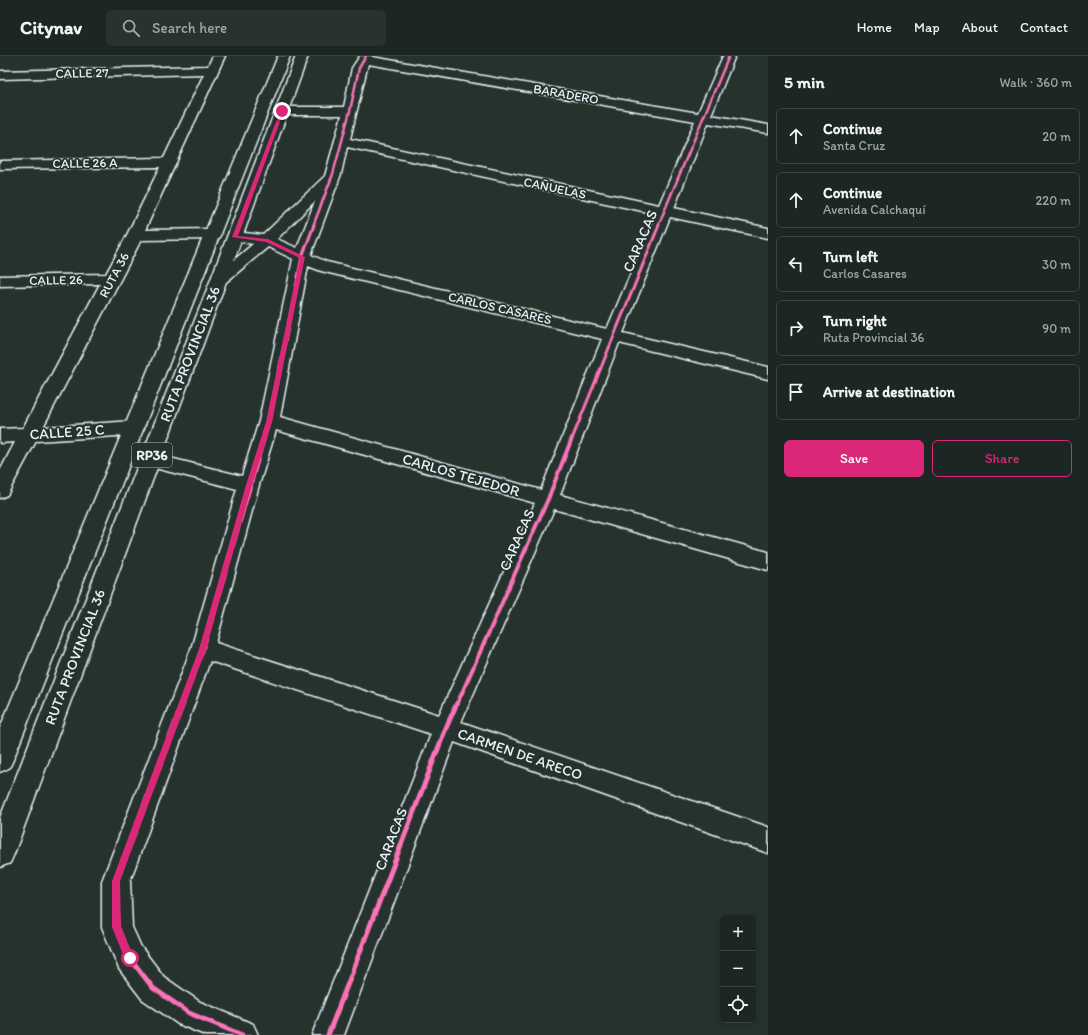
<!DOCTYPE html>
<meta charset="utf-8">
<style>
body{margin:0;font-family:Itim,sans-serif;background:#29322f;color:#f1f3f6}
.controls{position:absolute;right:12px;bottom:12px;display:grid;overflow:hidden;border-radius:6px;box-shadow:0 2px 6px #0003}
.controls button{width:36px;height:36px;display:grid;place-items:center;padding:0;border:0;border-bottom:1px solid #3a4340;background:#1c2622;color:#f1f3f6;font:20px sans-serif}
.stop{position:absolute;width:12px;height:12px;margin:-9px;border:3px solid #db2777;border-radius:50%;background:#fff}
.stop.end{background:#db2777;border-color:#fff;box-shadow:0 1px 4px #0008}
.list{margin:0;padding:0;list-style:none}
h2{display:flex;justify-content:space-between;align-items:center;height:52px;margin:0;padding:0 16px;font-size:17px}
h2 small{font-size:13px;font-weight:400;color:#a0a5a5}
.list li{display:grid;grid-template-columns:26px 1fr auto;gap:12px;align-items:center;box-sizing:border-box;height:56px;margin:0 8px 8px;padding:0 8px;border:1px solid #3a4340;border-radius:6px}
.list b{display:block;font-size:15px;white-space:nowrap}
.list p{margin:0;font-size:13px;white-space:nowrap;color:#a0a5a5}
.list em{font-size:13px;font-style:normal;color:#a0a5a5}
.actions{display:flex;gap:8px;padding:12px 16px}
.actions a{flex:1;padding:9px 0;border:1px solid #db2777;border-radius:6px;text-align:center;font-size:14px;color:#db2777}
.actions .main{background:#db2777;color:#fff}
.icon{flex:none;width:22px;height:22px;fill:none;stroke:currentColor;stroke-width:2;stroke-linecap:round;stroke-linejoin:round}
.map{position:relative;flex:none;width:768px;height:979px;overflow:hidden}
header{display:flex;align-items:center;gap:24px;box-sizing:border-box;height:56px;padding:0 20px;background:#1c2622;border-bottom:1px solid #3a4340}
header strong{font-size:19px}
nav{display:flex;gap:22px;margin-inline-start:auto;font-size:14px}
.search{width:280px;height:36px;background:#29322f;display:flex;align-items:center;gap:10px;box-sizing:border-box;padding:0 14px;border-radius:6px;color:#a0a5a5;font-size:15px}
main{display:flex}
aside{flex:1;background:#1c2622}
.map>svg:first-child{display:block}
</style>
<header>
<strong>Citynav</strong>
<div class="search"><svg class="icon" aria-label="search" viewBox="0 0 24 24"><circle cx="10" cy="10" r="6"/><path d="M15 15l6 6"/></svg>Search here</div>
<nav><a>Home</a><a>Map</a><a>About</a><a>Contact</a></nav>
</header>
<main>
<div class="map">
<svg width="768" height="979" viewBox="0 0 768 979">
<rect width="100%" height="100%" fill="#26332d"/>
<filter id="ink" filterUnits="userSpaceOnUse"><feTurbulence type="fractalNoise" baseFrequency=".025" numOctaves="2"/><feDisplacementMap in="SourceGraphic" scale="8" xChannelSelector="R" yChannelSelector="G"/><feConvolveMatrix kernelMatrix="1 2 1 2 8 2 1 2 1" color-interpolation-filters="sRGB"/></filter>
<g filter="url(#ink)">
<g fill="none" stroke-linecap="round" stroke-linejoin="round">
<!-- street casing -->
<g stroke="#e8f1f8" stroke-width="3">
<path id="street" d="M 213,0 L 225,0 L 145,174 L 213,173 L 219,175 L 221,178 L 219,181 L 213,183 L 141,184 L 43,371 L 134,365 L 141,367 L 144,372 L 141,377 L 134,379 L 36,385 L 7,439 L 0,442 L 0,415 L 15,386 L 0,387 L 0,373 L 23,372 L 100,228 L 0,230 L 0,220 L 106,218 L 127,179 L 160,111 L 0,113 L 0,105 L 164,102 L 204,18 L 0,23 L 0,15 L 208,10 Z
M 360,0 L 372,0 L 372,1 L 698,57 L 723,0 L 735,0 L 711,59 L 768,69 L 768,77 L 708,67 L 674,152 L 768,172 L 768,182 L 670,161 L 623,277 L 768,311 L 768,323 L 619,287 L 560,439 L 768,496 L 768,514 L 554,453 L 461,666 L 768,771 L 768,797 L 454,686 L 344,979 L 312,979 L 431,678 L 210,605 L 130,825 L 132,871 L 141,891 L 164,921 L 200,946 L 253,968 L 258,979 L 205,979 L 178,968 L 142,943 L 119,913 L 102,871 L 102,825 L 191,593 L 237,433 L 143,409 L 140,404 L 143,399 L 150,397 L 242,420 L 259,365 L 293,203 L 268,191 L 225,227 L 219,228 L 213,227 L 211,223 L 253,188 L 229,184 L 227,181 L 229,178 L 235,176 L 263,179 L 325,120 L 342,59 L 282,59 L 277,58 L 275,55 L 277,52 L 282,51 L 344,51 L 352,12 ZM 368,8 L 695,65 L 659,149 L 350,83 ZM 347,91 L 656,158 L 607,273 L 327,206 L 311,199 L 341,118 ZM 315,145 L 297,192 L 277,183 ZM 308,210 L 321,215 L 602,283 L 541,434 L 280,361 ZM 276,374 L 535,447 L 439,659 L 216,587 L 259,429 Z"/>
</g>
<!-- primary casing -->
<g stroke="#e8f1f8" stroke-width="3">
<path id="primary" d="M 278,0 L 290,0 L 13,704 L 9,712 L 0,716 L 0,672 Z
M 296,0 L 308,0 L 227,223 L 14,798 L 10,807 L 0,811 L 0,762 L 211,223 Z"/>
</g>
<!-- street -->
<use href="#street" fill="#26332d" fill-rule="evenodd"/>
<!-- primary -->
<use href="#primary" fill="#26332d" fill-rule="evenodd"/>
<!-- cycleway-far3 casing -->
<g stroke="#26332d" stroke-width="4">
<path id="cycleway-far3" d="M 313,170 L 333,118 L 350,55 L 359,12 L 366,0
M 658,170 L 729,0"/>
</g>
<!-- cycleway-far2 casing -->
<g stroke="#26332d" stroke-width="5">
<path id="cycleway-far2" d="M 264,383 L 269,365 L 302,201 L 314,169
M 572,383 L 659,169"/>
</g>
<!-- cycleway-far1 casing -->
<g stroke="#26332d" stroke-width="6">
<path id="cycleway-far1" d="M 182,648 L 203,593 L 264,382
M 457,648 L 548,443 L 572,382"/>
</g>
<!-- cycleway casing -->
<g stroke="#26332d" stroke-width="8">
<path id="cycleway" d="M 183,647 L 116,825 L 117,871 L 130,902 L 153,932 L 189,957 L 242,979
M 328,979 L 446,672 L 457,647"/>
</g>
<!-- cycleway-far3 -->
<use href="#cycleway-far3" stroke="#fb73b8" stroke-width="2.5"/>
<!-- cycleway-far2 -->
<use href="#cycleway-far2" stroke="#fb73b8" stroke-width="3"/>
<!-- cycleway-far1 -->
<use href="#cycleway-far1" stroke="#fb73b8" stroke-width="4"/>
<!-- cycleway -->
<use href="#cycleway" stroke="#fb73b8" stroke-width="5"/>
</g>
</g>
<!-- route -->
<path fill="#db2777" d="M 282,54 L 284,55 L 238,180 L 268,183 L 305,201 L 272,366 L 252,429 L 206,593 L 120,825 L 121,871 L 134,902 L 133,906 L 130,907 L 126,906 L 112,871 L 112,825 L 199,593 L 246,429 L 266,366 L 300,202 L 266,186 L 232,181 L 280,55 Z"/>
<g text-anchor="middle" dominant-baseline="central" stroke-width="3.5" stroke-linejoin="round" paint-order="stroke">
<!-- far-street labels -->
<g font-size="13" fill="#e8f1f8" stroke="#26332d">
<text transform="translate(82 17) rotate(-1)">CALLE 27</text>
<text transform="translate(566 38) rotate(10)">BARADERO</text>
<text transform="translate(85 107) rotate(-1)">CALLE 26 A</text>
<text transform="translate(555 132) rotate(12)">CAÑUELAS</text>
<text transform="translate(114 219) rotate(-62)">RUTA 36</text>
<text transform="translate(56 224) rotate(-1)">CALLE 26</text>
<text transform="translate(500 252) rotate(13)">CARLOS CASARES</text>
</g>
<!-- shield labels -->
<rect fill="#26332d" stroke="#aeb8bb" stroke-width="1" x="132" y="387" width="40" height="24" rx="3"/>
<g font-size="14" font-weight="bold" fill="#e8f1f8">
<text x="152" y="399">RP36</text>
</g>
<!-- street labels -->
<g font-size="15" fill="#e8f1f8" stroke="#26332d">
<text transform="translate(640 185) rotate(-67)">CARACAS</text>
<text transform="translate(190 298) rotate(-69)">RUTA PROVINCIAL 36</text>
<text transform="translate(67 376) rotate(-4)">CALLE 25 C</text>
<text transform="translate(461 419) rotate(16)">CARLOS TEJEDOR</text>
<text transform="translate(517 484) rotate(-66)">CARACAS</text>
<text transform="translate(75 601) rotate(-69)">RUTA PROVINCIAL 36</text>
<text transform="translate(520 698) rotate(19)">CARMEN DE ARECO</text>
<text transform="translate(391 783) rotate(-69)">CARACAS</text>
</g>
</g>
</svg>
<div class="controls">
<button>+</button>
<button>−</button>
<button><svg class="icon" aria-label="locate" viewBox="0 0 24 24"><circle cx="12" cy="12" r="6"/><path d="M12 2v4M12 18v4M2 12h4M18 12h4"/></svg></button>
</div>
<div class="stop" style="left:130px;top:902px"></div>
<div class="stop end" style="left:282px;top:55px"></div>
</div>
<aside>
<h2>5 min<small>Walk · 360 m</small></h2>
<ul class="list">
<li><svg class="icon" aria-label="ahead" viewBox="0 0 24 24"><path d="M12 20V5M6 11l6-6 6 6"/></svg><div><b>Continue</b><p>Santa Cruz</p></div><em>20 m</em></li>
<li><svg class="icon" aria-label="ahead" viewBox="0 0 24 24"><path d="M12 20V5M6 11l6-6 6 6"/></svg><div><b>Continue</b><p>Avenida Calchaquí</p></div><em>220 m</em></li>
<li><svg class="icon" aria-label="left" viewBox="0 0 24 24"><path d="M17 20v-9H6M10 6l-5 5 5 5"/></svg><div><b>Turn left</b><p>Carlos Casares</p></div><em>30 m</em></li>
<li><svg class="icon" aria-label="right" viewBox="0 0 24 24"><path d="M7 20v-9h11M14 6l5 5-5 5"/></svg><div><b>Turn right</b><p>Ruta Provincial 36</p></div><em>90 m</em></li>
<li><svg class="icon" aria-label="arrive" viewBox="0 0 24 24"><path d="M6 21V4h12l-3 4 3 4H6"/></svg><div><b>Arrive at destination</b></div></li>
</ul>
<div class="actions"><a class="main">Save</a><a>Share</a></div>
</aside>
</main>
